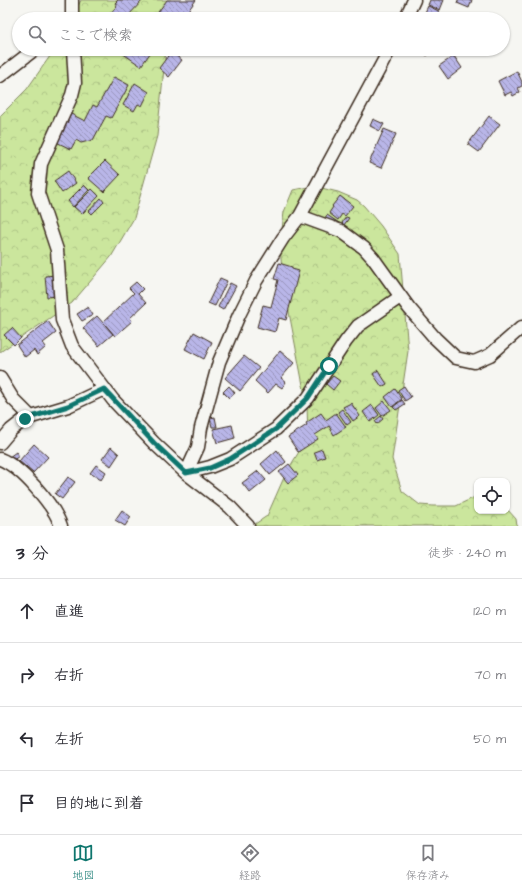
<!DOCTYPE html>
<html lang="ja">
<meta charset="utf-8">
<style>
body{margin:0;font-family:"Architects Daughter","Klee One",sans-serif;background:#f7f7f7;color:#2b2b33}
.controls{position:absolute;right:12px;bottom:12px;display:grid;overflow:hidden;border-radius:8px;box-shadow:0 1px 3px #0004}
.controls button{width:36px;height:36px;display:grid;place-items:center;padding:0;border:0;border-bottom:1px solid #e1e1e2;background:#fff;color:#2b2b33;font:20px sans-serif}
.stop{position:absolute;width:12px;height:12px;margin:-9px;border:3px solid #0f766e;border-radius:50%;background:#fff}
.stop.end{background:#0f766e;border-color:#fff;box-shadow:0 1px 4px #0008}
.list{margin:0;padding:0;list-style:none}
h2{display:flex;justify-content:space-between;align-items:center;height:52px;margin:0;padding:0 16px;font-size:17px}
h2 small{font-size:13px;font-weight:400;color:#7c7c81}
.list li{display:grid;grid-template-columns:26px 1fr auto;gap:12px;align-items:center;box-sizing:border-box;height:64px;padding:0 16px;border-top:1px solid #e1e1e2}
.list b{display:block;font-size:15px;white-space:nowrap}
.list em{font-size:13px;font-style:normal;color:#7c7c81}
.icon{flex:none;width:22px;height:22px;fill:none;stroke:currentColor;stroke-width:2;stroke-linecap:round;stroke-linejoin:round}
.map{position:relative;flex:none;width:522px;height:526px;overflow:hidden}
.search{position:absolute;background:#fff;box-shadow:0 1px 3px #0004;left:12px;right:12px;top:12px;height:44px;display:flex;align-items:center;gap:10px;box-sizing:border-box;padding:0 14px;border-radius:22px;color:#7c7c81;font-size:15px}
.sheet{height:308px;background:#fff}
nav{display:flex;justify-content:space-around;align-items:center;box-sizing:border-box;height:56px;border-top:1px solid #e1e1e2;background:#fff;font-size:11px;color:#7c7c81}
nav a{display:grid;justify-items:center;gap:2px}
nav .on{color:#0f766e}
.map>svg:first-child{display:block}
</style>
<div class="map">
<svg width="522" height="526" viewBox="0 0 522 526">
<defs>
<pattern id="forest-crowns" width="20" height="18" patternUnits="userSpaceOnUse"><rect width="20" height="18" fill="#cbe69d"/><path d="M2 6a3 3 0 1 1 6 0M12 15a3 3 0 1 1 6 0" fill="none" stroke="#afc587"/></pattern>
<pattern id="building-back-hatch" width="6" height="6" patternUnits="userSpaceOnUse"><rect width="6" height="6" fill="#b9b6e8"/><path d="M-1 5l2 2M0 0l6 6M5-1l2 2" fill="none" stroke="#9894bb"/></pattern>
</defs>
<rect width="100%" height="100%" fill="#f6f6f2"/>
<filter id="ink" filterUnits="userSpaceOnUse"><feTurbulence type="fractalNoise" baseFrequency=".025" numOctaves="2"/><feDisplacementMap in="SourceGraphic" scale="8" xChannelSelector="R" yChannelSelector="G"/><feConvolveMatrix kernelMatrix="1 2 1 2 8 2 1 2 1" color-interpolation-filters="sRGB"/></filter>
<g filter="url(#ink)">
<!-- forest -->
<path fill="url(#forest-crowns)" stroke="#83885e" d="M 81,0 L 171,0 L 169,19 L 72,19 Z
M 55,49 L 166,49 L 157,136 L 134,218 L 111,257 L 72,303 L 0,352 L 0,116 L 27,89 Z
M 313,186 L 338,192 L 357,200 L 364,206 L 381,226 L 400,254 L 408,351 L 392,459 L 402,491 L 420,505 L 433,506 L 456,506 L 477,496 L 477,511 L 507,511 L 507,509 L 516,519 L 517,526 L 252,526 L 267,516 L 286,473 L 308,437 L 307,406 L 283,281 L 280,247 L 284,212 L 293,190 Z"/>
<!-- building -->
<path fill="url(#building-back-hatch)" stroke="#3b2a1e" d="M 118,0 L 143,0 L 126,18 L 128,19 L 105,19 L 117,6 L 115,3 Z
M 167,0 L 196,0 L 182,19 L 179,18 L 178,19 L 153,19 Z
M 430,0 L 444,0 L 440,10 L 428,5 Z
M 458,0 L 472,0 L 469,8 L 457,3 Z
M 428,6 L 439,11 L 438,19 L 422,19 Z
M 125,49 L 153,49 L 141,66 L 122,53 Z
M 420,49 L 427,49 L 430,53 L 427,56 Z
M 171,52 L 182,60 L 169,77 L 159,68 Z
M 454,56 L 462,68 L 448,79 L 439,66 Z
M 517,71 L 522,82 L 522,86 L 518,88 L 520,92 L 513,96 L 511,92 L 505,95 L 498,81 Z
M 114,77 L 129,85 L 111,118 L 106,116 L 93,140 L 81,143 L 76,140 L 71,149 L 56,142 L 71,114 L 85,121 L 93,105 L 97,107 Z
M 135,83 L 149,92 L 142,106 L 138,104 L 134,111 L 123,105 Z
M 489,116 L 500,124 L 479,152 L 468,144 Z
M 373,119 L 384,124 L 380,131 L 370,126 Z
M 384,129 L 396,134 L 381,168 L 369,163 Z
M 105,161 L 120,175 L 104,192 L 88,178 Z
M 68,171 L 76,183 L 62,193 L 54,181 Z
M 84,185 L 89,190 L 73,207 L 68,201 Z
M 92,189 L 99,196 L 82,214 L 74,207 Z
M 340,196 L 353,206 L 345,216 L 342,214 L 338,220 L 329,213 L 333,207 L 332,206 Z
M 101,198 L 104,202 L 92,214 L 89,211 Z
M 327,215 L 342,225 L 334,236 L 319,226 Z
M 346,217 L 349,218 L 344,225 L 342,223 Z
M 279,263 L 292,267 L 292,269 L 299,271 L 286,320 L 279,318 L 275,332 L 257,327 L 263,305 L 271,307 L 278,280 L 274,279 Z
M 56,275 L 57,296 L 47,297 L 45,276 Z
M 220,278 L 227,281 L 215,306 L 208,303 Z
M 136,282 L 143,289 L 138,294 L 146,303 L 130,318 L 132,321 L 115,336 L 103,322 L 134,293 L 129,288 Z
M 230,283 L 236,286 L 223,310 L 218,307 Z
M 88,307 L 93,315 L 82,321 L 77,314 Z
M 97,316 L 113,334 L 99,346 L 83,328 Z
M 48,321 L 56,333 L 43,343 L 46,347 L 37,355 L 34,350 L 25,357 L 17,345 Z
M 12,328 L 21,338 L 14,345 L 4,335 Z
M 194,332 L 212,342 L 204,359 L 185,349 Z
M 280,351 L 294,363 L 281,378 L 286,382 L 282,388 L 276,384 L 268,393 L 255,381 Z
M 244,356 L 259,368 L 240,391 L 225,378 Z
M 378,370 L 387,384 L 382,387 L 373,374 Z
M 333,376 L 340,381 L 333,390 L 326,384 Z
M 229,386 L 235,393 L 229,398 L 223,392 Z
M 404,386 L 411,397 L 405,401 L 398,390 Z
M 395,389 L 402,399 L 392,407 L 385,397 Z
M 402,400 L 405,404 L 396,410 L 393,407 Z
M 384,401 L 391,410 L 382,416 L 376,408 Z
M 351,403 L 360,416 L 353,421 L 343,407 Z
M 372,405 L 379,415 L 370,422 L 363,412 Z
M 342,409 L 351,422 L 347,425 L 338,412 Z
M 321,413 L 326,420 L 336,413 L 346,427 L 334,435 L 329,426 L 315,435 L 318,439 L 298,452 L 288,437 L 307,425 L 306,423 Z
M 381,416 L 383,419 L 377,424 L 375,421 Z
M 215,417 L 217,427 L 212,427 L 210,418 Z
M 232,425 L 235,438 L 217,443 L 213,429 Z
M 34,444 L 48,457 L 33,473 L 19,461 Z
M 111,447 L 119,454 L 111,466 L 102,459 Z
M 322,449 L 325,457 L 317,460 L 314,452 Z
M 277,450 L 286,462 L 270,475 L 261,464 Z
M 16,452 L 19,456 L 12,461 L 9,457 Z
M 289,464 L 298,475 L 288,483 L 279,472 Z
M 96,465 L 106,472 L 101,480 L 90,473 Z
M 258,471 L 266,480 L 250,493 L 242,483 Z
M 68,477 L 75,482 L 62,499 L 55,494 Z
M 122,510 L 131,517 L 125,526 L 115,520 Z"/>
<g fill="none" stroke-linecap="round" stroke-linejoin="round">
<!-- street casing -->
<g stroke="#3b2a1e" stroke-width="15">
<path id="street" d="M 72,19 L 72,0
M 405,19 L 414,0
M 73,49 L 75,83 L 72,95 L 41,164 L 38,193 L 57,250 L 62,320 L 72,346 L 113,400 L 154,443 L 186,473 L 230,507 L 248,526
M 0,76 L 35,49
M 300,216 L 341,231 L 364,248 L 373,258 L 409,308 L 435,338 L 456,358 L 474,362 L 490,355 L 522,327
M 0,378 L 13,399 L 31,417
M 0,443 L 11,430 L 25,419 L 68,406 L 104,389
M 0,459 C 21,467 54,505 61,526
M 186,473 L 198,447 L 201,428 L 219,362 L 239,315 L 256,281 L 283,238 L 300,216 L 390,49
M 186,473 L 210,467 L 230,459 L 276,429 L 308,398 L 346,341 L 358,326 L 400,297"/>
</g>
<!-- street -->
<use href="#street" stroke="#f6f6f2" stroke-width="12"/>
</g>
</g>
<g fill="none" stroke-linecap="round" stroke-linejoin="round" filter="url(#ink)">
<!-- route -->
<path stroke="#0f766e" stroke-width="5" d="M 25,419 L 68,406 L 104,389 L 154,443 L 186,473 L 210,468 L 230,459 L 276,429 L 308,398 L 329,366"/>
</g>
</svg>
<div class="controls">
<button><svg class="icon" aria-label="locate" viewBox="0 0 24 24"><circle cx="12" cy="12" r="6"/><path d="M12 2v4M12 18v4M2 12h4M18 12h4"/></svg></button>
</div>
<div class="stop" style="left:329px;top:366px"></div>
<div class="stop end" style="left:25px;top:419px"></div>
<div class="search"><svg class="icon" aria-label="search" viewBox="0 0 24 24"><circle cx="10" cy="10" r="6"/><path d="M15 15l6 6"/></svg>ここで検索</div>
</div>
<section class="sheet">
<h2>3 分<small>徒歩 · 240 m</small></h2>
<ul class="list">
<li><svg class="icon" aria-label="ahead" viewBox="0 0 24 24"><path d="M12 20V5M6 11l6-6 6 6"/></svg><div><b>直進</b></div><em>120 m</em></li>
<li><svg class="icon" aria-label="right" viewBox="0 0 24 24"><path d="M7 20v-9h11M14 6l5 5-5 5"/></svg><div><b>右折</b></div><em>70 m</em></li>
<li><svg class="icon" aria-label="left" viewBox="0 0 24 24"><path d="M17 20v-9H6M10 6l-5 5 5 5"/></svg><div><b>左折</b></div><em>50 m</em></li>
<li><svg class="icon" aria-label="arrive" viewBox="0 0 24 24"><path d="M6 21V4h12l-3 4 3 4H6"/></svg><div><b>目的地に到着</b></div></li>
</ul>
</section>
<nav>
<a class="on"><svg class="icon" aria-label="map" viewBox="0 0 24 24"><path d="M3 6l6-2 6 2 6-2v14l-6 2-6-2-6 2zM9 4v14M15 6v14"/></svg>地図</a>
<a><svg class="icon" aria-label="directions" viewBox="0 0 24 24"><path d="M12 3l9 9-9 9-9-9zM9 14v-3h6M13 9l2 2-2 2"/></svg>経路</a>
<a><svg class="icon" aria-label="saved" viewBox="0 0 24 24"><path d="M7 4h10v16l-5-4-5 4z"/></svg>保存済み</a>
</nav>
